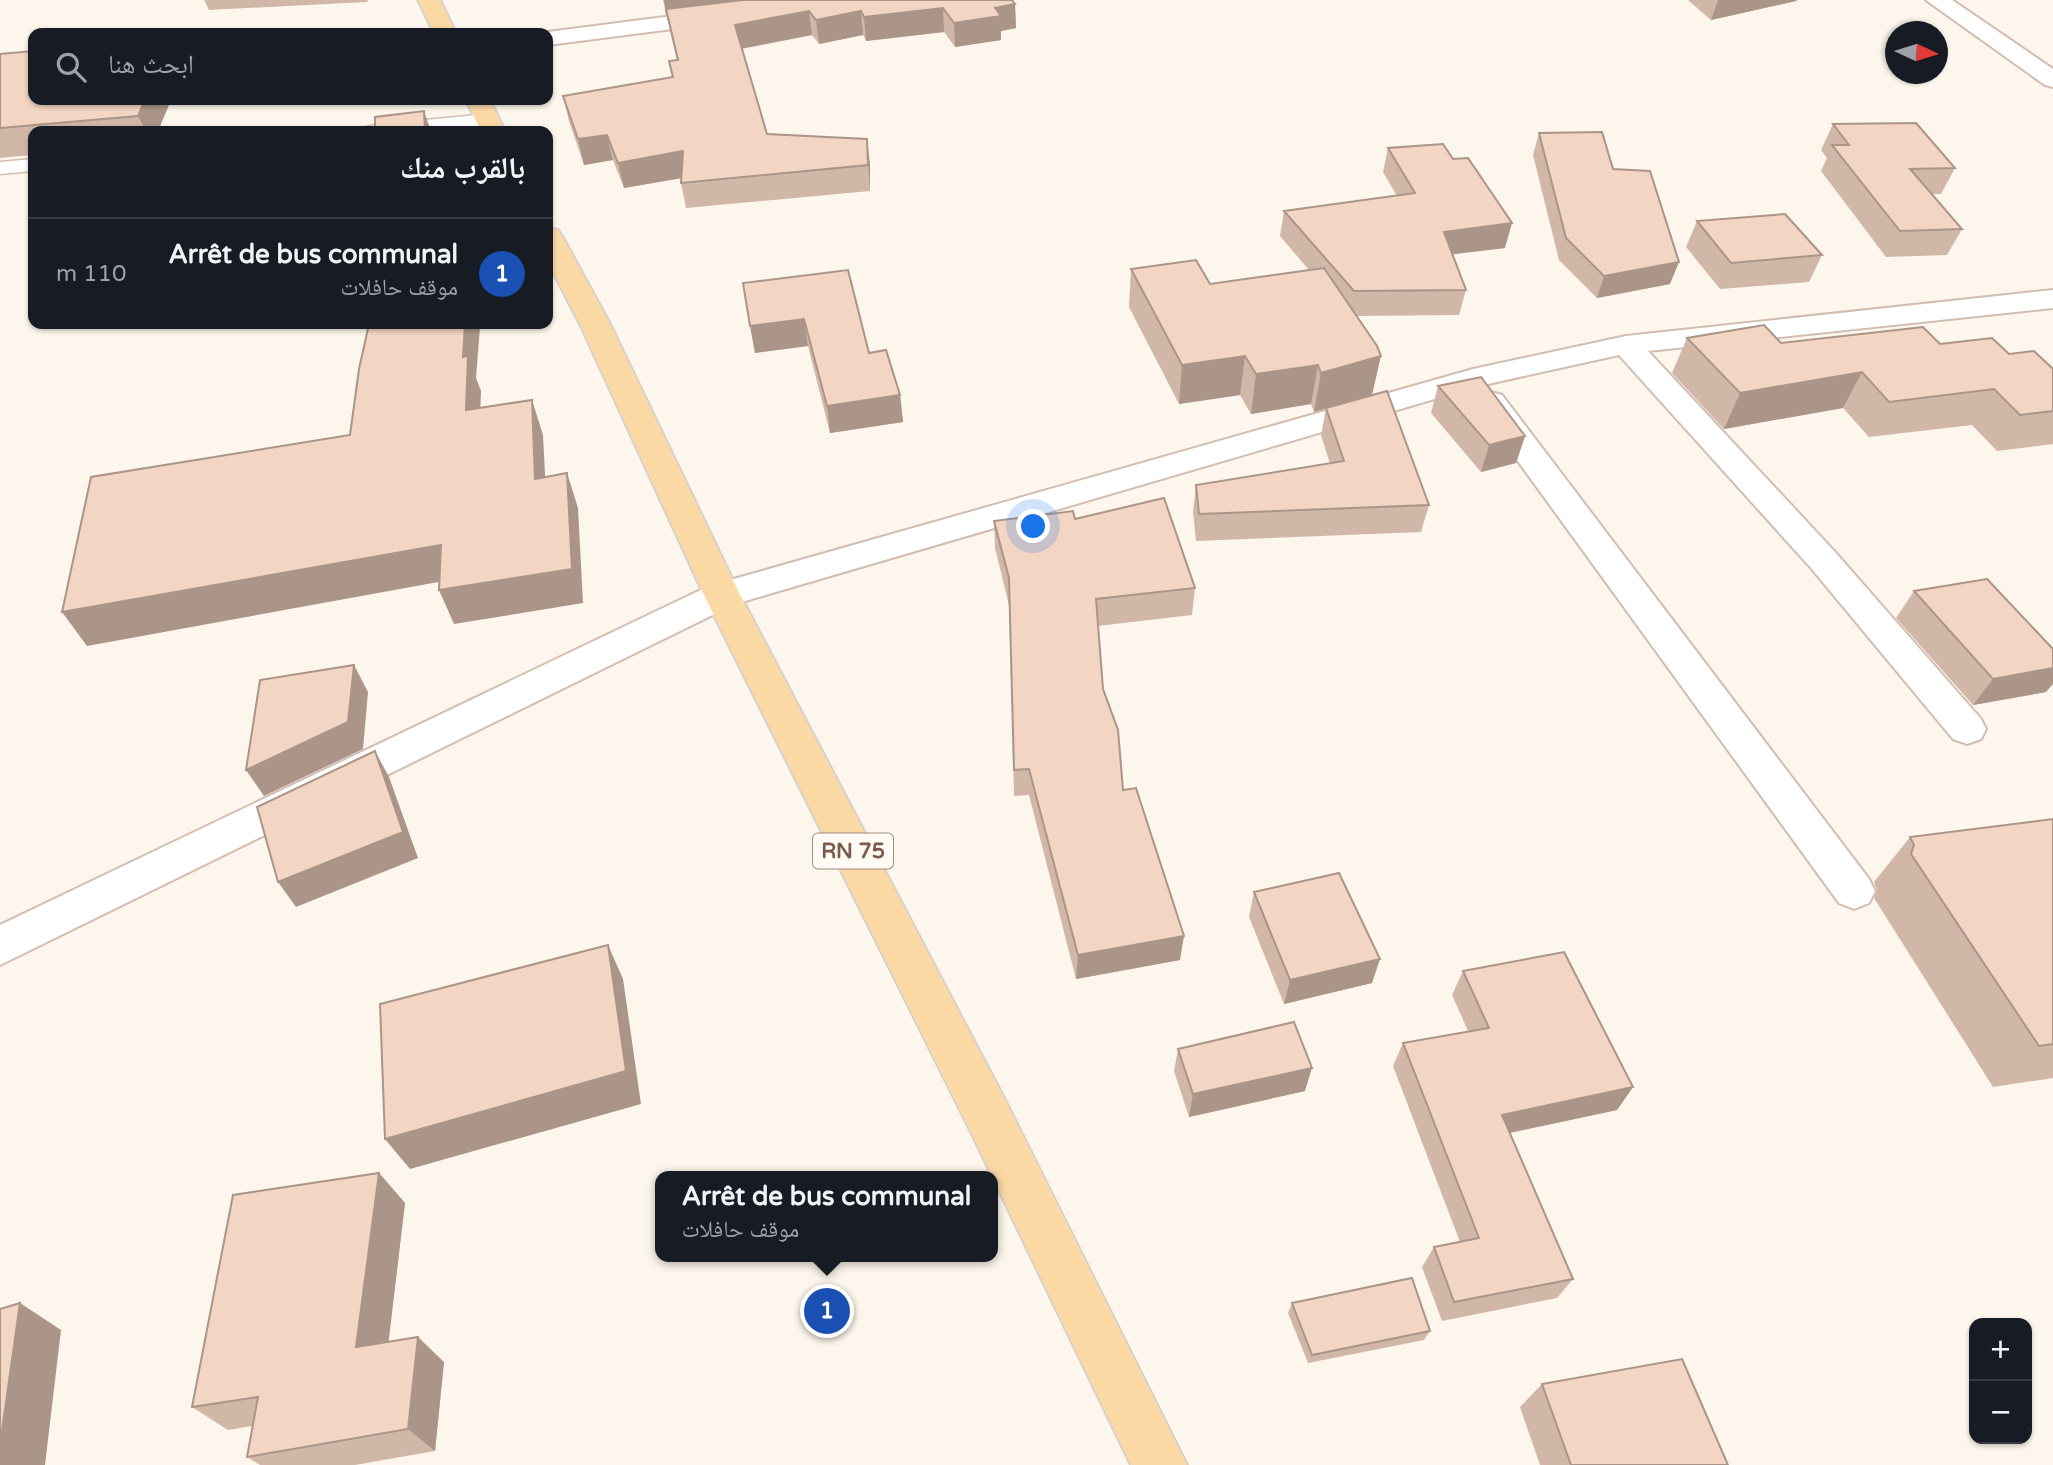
<!DOCTYPE html>
<html lang="ar">
<meta charset="utf-8">
<style>
body{margin:0;font-family:"Varela Round","Noto Naskh Arabic",sans-serif;background:#242831;color:#f1f3f6;direction:rtl}
.controls{position:absolute;right:21px;bottom:21px;display:grid;overflow:hidden;border-radius:14px;box-shadow:0 2px 5px #0004}
.controls button{width:63px;height:63px;display:grid;place-items:center;padding:0;border:0;border-bottom:2px solid #363941;background:#171b24;color:#f1f3f6;font:35px sans-serif}
.compass{position:absolute;left:1885px;top:21px;width:63px;height:63px;border-radius:50%;background:#171b24;box-shadow:0 2px 5px #0004;rotate:94deg}
.you{position:absolute;left:1034px;top:527px;width:24px;height:24px;margin:-18px;border:5px solid #fff;border-radius:50%;background:#1a73e8;box-shadow:0 0 0 10px #1a73e833}
.badge{display:grid;place-items:center;width:46px;height:46px;border-radius:50%;background:#b45309;color:#fff;font-size:23px;font-weight:700}
.pin{position:absolute;translate:-50% -50%;border:4px solid #fff;box-shadow:0 2px 7px #0006}
.popup{position:absolute;left:655px;top:1171px;width:343px;height:91px;box-sizing:border-box;display:grid;place-content:center;border-radius:14px;background:#171b24;filter:drop-shadow(0 2px 5px #0005);font-size:23px;white-space:nowrap;color:#9ea1a6}
.popup b{font-size:26px;color:#f1f3f6}
.popup::after{content:'';position:absolute;left:50%;top:100%;margin-left:-14px;border:14px solid transparent;border-top-color:#171b24}
.list{margin:0;padding:0;list-style:none}
h2{display:flex;justify-content:space-between;align-items:center;height:91px;margin:0;padding:0 28px;font-size:30px}
h2 small{font-size:23px;font-weight:400;color:#9ea1a6}
.list li{display:grid;grid-template-columns:46px 1fr auto;gap:21px;align-items:center;box-sizing:border-box;height:112px;padding:0 28px;border-top:2px solid #363941}
.list b{display:block;font-size:26px;white-space:nowrap}
.list p{margin:0;font-size:23px;white-space:nowrap;color:#9ea1a6}
.list em{font-size:23px;font-style:normal;color:#9ea1a6}
.icon{flex:none;width:38px;height:38px;fill:none;stroke:currentColor;stroke-width:2;stroke-linecap:round;stroke-linejoin:round}
.map{position:relative;flex:none;width:2053px;height:1465px;overflow:hidden;direction:ltr}
.search{position:absolute;background:#171b24;box-shadow:0 2px 5px #0004;left:28px;top:28px;width:525px;height:77px;display:flex;align-items:center;gap:18px;box-sizing:border-box;padding:0 24px;border-radius:14px;color:#9ea1a6;font-size:26px}
.panel{position:absolute;background:#171b24;box-shadow:0 2px 5px #0004;left:28px;top:126px;width:525px;height:203px;border-radius:14px;direction:rtl}
.map>svg:first-child{display:block}
</style>
<div class="map">
<svg width="2053" height="1465" viewBox="0 0 2053 1465">
<rect width="100%" height="100%" fill="#fdf6ec"/>
<g fill="none" stroke-linecap="round" stroke-linejoin="round">
<!-- lane casing -->
<g stroke="#d1beb0" stroke-width="3">
<path id="lane" d="M 487,114 L 494,116 L 497,120 L 494,124 L 434,131 L 364,131 L 367,127 L 374,125 Z
M 33,159 L 33,171 L 0,174 L 0,162 Z"/>
</g>
<!-- street casing -->
<g stroke="#d1beb0" stroke-width="4">
<path id="street" d="M 1926,0 L 1952,0 L 2053,69 L 2053,87 L 2045,85 Z
M 719,10 L 727,12 L 730,17 L 727,22 L 548,45 L 548,33 L 540,33 Z
M 2053,290 L 2053,308 L 1648,351 L 1835,552 L 1981,719 L 1986,729 L 1981,739 L 1967,744 L 1953,739 L 1811,568 L 1619,355 L 1479,386 L 735,604 L 0,965 L 0,925 L 709,586 L 1473,369 L 1626,336 Z
M 1491,392 L 1502,395 L 1869,879 L 1875,891 L 1869,903 L 1854,909 L 1839,903 L 1480,409 L 1475,402 L 1480,395 Z"/>
</g>
<!-- primary casing -->
<g stroke="#dad1cd" stroke-width="4">
<path id="primary" d="M 418,0 L 440,0 L 456,33 L 434,33 Z
M 466,100 L 490,100 L 505,131 L 481,131 Z
M 548,228 L 558,230 L 562,236 L 610,324 L 740,595 L 1003,1096 L 1187,1465 L 1131,1465 L 969,1128 L 704,595 L 580,324 L 548,262 Z"/>
</g>
<!-- lane -->
<use href="#lane" fill="#fff" fill-rule="evenodd"/>
<!-- street -->
<use href="#street" fill="#fff" fill-rule="evenodd"/>
<!-- primary -->
<use href="#primary" fill="#fbd9a5" fill-rule="evenodd"/>
</g>
<!-- wall -->
<path fill="#d1b7a8" d="M 204,0 L 368,0 L 367,2 L 209,10 Z
M 663,0 L 1012,0 L 1015,4 L 1016,28 L 1001,31 L 1001,40 L 955,47 L 944,32 L 866,41 L 863,35 L 819,44 L 812,35 L 742,49 L 767,134 L 870,164 L 870,191 L 686,208 L 681,183 L 681,178 L 624,188 L 613,160 L 584,165 L 569,121 L 563,96 L 672,77 L 677,60 Z
M 1688,0 L 1797,0 L 1796,1 L 1711,20 Z
M 0,54 L 33,100 L 171,100 L 158,131 L 33,131 L 33,155 L 0,158 Z
M 1833,124 L 1955,168 L 1941,194 L 1932,194 L 1962,229 L 1947,255 L 1886,257 L 1821,171 L 1827,158 L 1821,150 Z
M 1539,133 L 1613,169 L 1670,284 L 1597,298 L 1559,260 L 1533,155 Z
M 1388,148 L 1505,248 L 1453,254 L 1466,290 L 1459,315 L 1357,316 L 1372,395 L 1429,505 L 1421,532 L 1196,541 L 1193,512 L 1196,485 L 1330,464 L 1321,435 L 1326,408 L 1349,401 L 1314,412 L 1311,404 L 1251,414 L 1240,395 L 1179,404 L 1129,307 L 1131,269 L 1210,284 L 1309,270 L 1280,236 L 1284,211 L 1397,196 L 1383,172 Z
M 1697,221 L 1822,255 L 1809,282 L 1720,289 L 1686,247 Z
M 743,283 L 869,353 L 900,395 L 903,422 L 830,433 L 808,346 L 755,353 Z
M 1687,338 L 1781,343 L 1940,344 L 2009,354 L 2053,369 L 2053,444 L 1997,451 L 1972,425 L 1869,437 L 1843,408 L 1724,429 L 1672,373 Z
M 1438,386 L 1525,436 L 1516,463 L 1481,472 L 1431,413 Z
M 1075,519 L 1195,588 L 1192,615 L 1098,626 L 1103,689 L 1123,790 L 1180,960 L 1076,979 L 1029,795 L 1014,796 L 1009,605 L 995,548 L 994,521 Z
M 1914,591 L 2046,692 L 1973,705 L 1896,618 Z
M 2053,819 L 2053,1078 L 1993,1087 L 1874,898 L 1877,890 L 1874,882 L 1910,837 Z
M 1254,892 L 1372,983 L 1284,1004 L 1249,917 Z
M 1463,971 L 1633,1087 L 1617,1110 L 1510,1133 L 1573,1279 L 1557,1298 L 1442,1321 L 1422,1267 L 1434,1247 L 1460,1242 L 1393,1066 L 1403,1043 L 1468,1031 L 1452,995 Z
M 1178,1049 L 1305,1091 L 1189,1117 L 1174,1071 Z
M 379,1173 L 405,1203 L 388,1342 L 444,1362 L 435,1451 L 355,1465 L 260,1465 L 247,1457 L 252,1426 L 228,1430 L 192,1407 Z
M 1292,1303 L 1430,1331 L 1424,1340 L 1308,1363 L 1288,1313 Z
M 1542,1384 L 1728,1465 L 1540,1465 L 1520,1407 Z"/>
<!-- shaded-wall -->
<path fill="#aa9588" d="M 664,0 L 788,0 L 666,15 Z
M 1718,0 L 1797,0 L 1796,1 L 1711,20 Z
M 1015,4 L 1016,28 L 1001,31 L 1001,40 L 955,47 L 954,23 L 995,8 Z
M 943,8 L 944,32 L 866,41 L 864,17 Z
M 809,11 L 812,35 L 739,49 L 735,25 Z
M 861,11 L 863,35 L 819,44 L 816,20 Z
M 145,100 L 171,100 L 158,131 L 146,131 L 138,116 Z
M 424,111 L 431,131 L 425,131 Z
M 607,135 L 613,160 L 584,165 L 578,139 Z
M 867,139 L 870,164 L 870,191 L 868,165 Z
M 683,151 L 688,177 L 624,188 L 618,163 Z
M 1512,223 L 1505,248 L 1438,256 L 1444,232 Z
M 1679,262 L 1670,284 L 1597,298 L 1604,276 Z
M 804,319 L 808,346 L 755,353 L 750,326 Z
M 465,324 L 479,324 L 480,327 L 476,378 L 481,391 L 479,445 L 466,410 L 463,357 Z
M 1245,356 L 1240,395 L 1179,404 L 1182,365 Z
M 1381,356 L 1372,395 L 1314,412 L 1321,373 Z
M 1318,365 L 1311,404 L 1251,414 L 1256,374 Z
M 1862,372 L 1843,408 L 1724,429 L 1740,393 Z
M 900,395 L 903,422 L 830,433 L 827,406 Z
M 532,400 L 543,435 L 547,513 L 535,479 Z
M 1525,436 L 1516,463 L 1481,472 L 1489,445 Z
M 567,473 L 578,508 L 583,603 L 454,624 L 439,590 Z
M 441,545 L 455,579 L 87,646 L 62,612 Z
M 354,665 L 368,692 L 363,749 L 264,796 L 246,770 Z
M 2053,668 L 2053,684 L 2046,692 L 1973,705 L 1993,679 Z
M 375,751 L 389,777 L 418,858 L 296,907 L 278,882 Z
M 1184,936 L 1180,960 L 1076,979 L 1078,955 Z
M 608,945 L 623,979 L 641,1104 L 410,1169 L 385,1139 Z
M 1380,959 L 1372,983 L 1284,1004 L 1290,980 Z
M 1312,1068 L 1305,1091 L 1189,1117 L 1193,1094 Z
M 1633,1087 L 1617,1110 L 1490,1137 L 1502,1115 Z
M 379,1173 L 405,1203 L 385,1372 L 356,1347 Z
M 20,1303 L 61,1330 L 45,1465 L 0,1465 L 0,1445 Z
M 418,1337 L 444,1362 L 435,1451 L 408,1429 Z"/>
<!-- building -->
<path fill="#f3d5c3" stroke="#aa9588" stroke-width="2" d="M 743,0 L 1012,0 L 1015,4 L 995,8 L 1001,16 L 954,23 L 943,8 L 864,17 L 861,11 L 816,20 L 809,11 L 735,25 L 767,134 L 867,139 L 868,165 L 681,183 L 683,151 L 618,163 L 607,135 L 578,139 L 563,96 L 673,77 L 669,61 L 678,60 L 666,9 Z
M 33,51 L 33,100 L 145,100 L 138,116 L 0,128 L 0,54 Z
M 424,111 L 425,131 L 375,131 L 375,117 Z
M 1916,123 L 1955,168 L 1910,169 L 1962,229 L 1900,231 L 1832,145 L 1849,145 L 1833,124 Z
M 1602,132 L 1613,169 L 1650,171 L 1679,262 L 1604,276 L 1566,238 L 1539,133 Z
M 1443,144 L 1453,159 L 1468,158 L 1512,223 L 1444,232 L 1466,290 L 1354,291 L 1284,211 L 1415,193 L 1388,148 Z
M 1785,214 L 1822,255 L 1731,263 L 1697,221 Z
M 1196,260 L 1210,284 L 1324,268 L 1377,346 L 1381,356 L 1321,373 L 1318,365 L 1256,374 L 1245,356 L 1182,365 L 1131,269 Z
M 848,270 L 869,353 L 886,350 L 900,395 L 827,406 L 804,319 L 750,326 L 743,283 Z
M 369,324 L 465,324 L 463,357 L 468,356 L 466,410 L 532,400 L 535,479 L 567,473 L 572,569 L 439,590 L 441,545 L 62,612 L 91,477 L 350,435 L 359,369 Z
M 1764,325 L 1781,343 L 1923,327 L 1940,344 L 1992,338 L 2009,354 L 2034,351 L 2053,369 L 2053,411 L 2020,415 L 1994,389 L 1889,402 L 1862,372 L 1740,393 L 1687,338 Z
M 1481,377 L 1525,436 L 1489,445 L 1438,386 Z
M 1387,391 L 1429,505 L 1199,514 L 1196,485 L 1344,461 L 1326,408 Z
M 1164,498 L 1195,588 L 1096,599 L 1103,689 L 1118,730 L 1123,790 L 1136,788 L 1184,936 L 1078,955 L 1029,769 L 1014,770 L 1009,578 L 994,521 L 1073,511 L 1075,519 Z
M 1987,579 L 2053,649 L 2053,668 L 1993,679 L 1914,591 Z
M 354,665 L 348,722 L 246,770 L 260,680 Z
M 375,751 L 403,832 L 278,882 L 257,807 Z
M 2053,819 L 2053,1044 L 2039,1046 L 1911,854 L 1914,845 L 1910,837 Z
M 1339,873 L 1380,959 L 1290,980 L 1254,892 Z
M 608,945 L 626,1071 L 385,1139 L 380,1004 Z
M 1564,952 L 1633,1087 L 1502,1115 L 1573,1279 L 1454,1302 L 1434,1247 L 1479,1238 L 1403,1043 L 1489,1028 L 1463,971 Z
M 1294,1022 L 1312,1068 L 1193,1094 L 1178,1049 Z
M 379,1173 L 356,1347 L 418,1337 L 408,1429 L 247,1457 L 258,1397 L 192,1407 L 233,1195 Z
M 1412,1278 L 1430,1331 L 1312,1355 L 1292,1303 Z
M 20,1303 L 0,1445 L 0,1309 Z
M 1682,1359 L 1728,1465 L 1571,1465 L 1542,1384 Z"/>
<g text-anchor="middle" dominant-baseline="central" stroke-width="5" stroke-linejoin="round" paint-order="stroke">
<!-- shield labels -->
<rect fill="#fffaf3" stroke="#a28b7f" stroke-width="2" x="813" y="833.5" width="80" height="35" rx="5"/>
<g font-size="21" font-weight="bold" fill="#7a5c4d">
<text x="853" y="851">RN 75</text>
</g>
</g>
</svg>
<div class="controls">
<button>+</button>
<button>−</button>
</div>
<svg class="compass" viewBox="-18 -18 36 36"><path d="M0-13l5 13h-10z" fill="#e53935"/><path d="M0 13l5-13h-10z" fill="#9ea1a6"/></svg>
<div class="you"></div>
<div class="pin badge" style="left:827px;top:1311px;background:#1a4fb4">1</div>
<div class="popup"><b>Arrêt de bus communal</b>موقف حافلات</div>
<div class="search"><svg class="icon" aria-label="search" viewBox="0 0 24 24"><circle cx="10" cy="10" r="6"/><path d="M15 15l6 6"/></svg>ابحث هنا</div>
<section class="panel">
<h2>بالقرب منك<small></small></h2>
<ul class="list">
<li><span class="badge" style="background:#1a4fb4">1</span><div><b>Arrêt de bus communal</b><p>موقف حافلات</p></div><em>110 m</em></li>
</ul>
</section>
</div>
